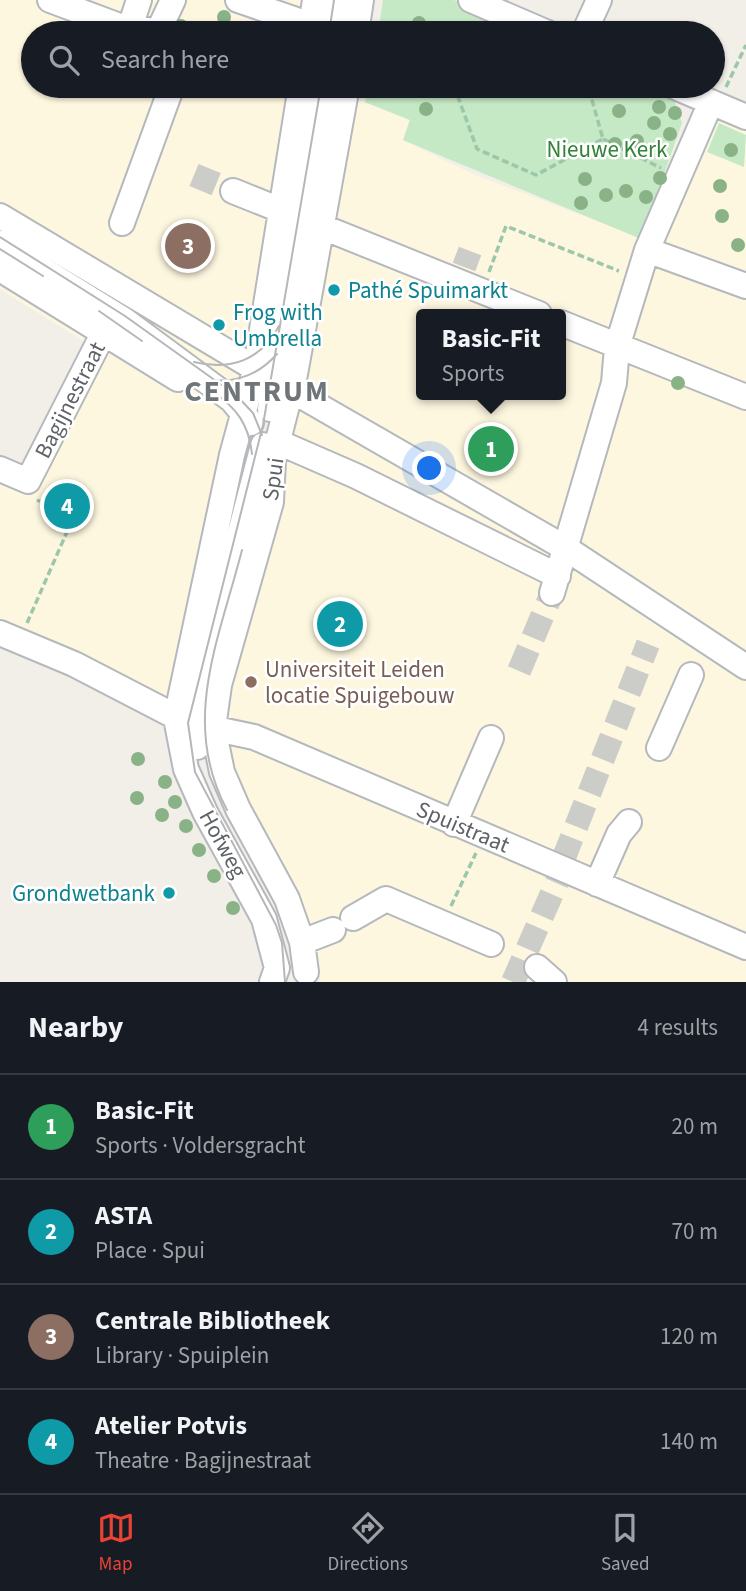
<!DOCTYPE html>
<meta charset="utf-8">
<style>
body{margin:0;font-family:"Source Sans 3",sans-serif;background:#242831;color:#f1f3f6}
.you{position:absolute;left:430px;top:469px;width:24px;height:24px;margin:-18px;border:5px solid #fff;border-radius:50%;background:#1a73e8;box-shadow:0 0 0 10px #1a73e833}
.badge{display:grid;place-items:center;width:46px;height:46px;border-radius:50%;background:#ea4335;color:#fff;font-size:23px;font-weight:700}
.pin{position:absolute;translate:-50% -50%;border:4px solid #fff;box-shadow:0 2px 7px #0006}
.popup{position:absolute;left:416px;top:309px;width:150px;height:91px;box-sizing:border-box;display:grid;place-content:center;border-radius:7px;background:#171b24;filter:drop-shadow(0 2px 5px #0005);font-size:23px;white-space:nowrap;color:#9ea1a6}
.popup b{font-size:26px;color:#f1f3f6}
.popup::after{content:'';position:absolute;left:50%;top:100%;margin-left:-14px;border:14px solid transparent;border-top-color:#171b24}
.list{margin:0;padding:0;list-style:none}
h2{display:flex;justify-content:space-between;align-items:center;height:91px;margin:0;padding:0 28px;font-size:30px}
h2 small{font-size:23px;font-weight:400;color:#9ea1a6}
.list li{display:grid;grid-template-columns:46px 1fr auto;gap:21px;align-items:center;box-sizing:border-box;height:105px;padding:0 28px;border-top:2px solid #363941}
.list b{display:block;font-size:26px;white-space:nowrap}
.list p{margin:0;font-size:23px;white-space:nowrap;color:#9ea1a6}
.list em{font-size:23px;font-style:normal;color:#9ea1a6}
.icon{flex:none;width:38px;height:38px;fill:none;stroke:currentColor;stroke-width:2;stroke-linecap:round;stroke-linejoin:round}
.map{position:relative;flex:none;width:746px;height:982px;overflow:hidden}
.search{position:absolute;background:#171b24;box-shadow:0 2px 5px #0004;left:21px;right:21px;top:21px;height:77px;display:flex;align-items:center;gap:18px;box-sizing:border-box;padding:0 24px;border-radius:38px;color:#9ea1a6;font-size:26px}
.sheet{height:511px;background:#171b24}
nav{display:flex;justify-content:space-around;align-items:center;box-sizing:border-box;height:98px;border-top:2px solid #363941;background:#171b24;font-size:19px;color:#9ea1a6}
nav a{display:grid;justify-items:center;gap:4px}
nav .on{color:#ea4335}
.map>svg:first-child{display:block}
</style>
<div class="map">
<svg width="746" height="982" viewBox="0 0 746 982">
<rect width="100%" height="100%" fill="#f1efe8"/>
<!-- commercial -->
<path fill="#fef7e0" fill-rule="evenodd" d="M 0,0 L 307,0 L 302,33 L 33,33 L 33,86 L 295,86 L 273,238 L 171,718 L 0,643 L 0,455 L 29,469 L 77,360 L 75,358 L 85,342 L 0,289 Z
M 348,96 L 409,120 L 403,140 L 473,174 L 659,245 L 710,109 L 746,124 L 746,982 L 320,982 L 316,945 L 230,771 L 223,729 ZM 421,314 L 561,314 L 561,395 L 421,395 Z"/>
<!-- green -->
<path fill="#c5e8c5" d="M 383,0 L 454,0 L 530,33 L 378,33 Z
M 368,86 L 652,86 L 672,94 L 682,123 L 641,239 L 403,140 L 410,120 L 365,102 Z
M 719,123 L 746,135 L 744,167 L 707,152 Z"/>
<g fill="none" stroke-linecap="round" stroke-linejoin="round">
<!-- minor-tunnel -->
<path stroke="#ccccc8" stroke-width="24" stroke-dasharray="24 12" stroke-linecap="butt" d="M 194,175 L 233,191
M 464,267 L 470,251
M 519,671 L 552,593
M 563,860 L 648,644
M 513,982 L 560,875"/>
<!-- minor casing -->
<g stroke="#b5b8bc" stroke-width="28">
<path id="minor" d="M 50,0 L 117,25 L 167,33
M 238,0 L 311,25
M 471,0 L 548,33
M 130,27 L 139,0
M 158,32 L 173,0
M 310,33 L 315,0
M 333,33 L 338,0
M 356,33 L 361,0
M 584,33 L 599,0
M 673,86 L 746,117
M 233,191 L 539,314
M 0,216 L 291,390 L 567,549 L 746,667
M 122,223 L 172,86
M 0,243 L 124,320 L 232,400 L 251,423
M 647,250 L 746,286
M 0,269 L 178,379
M 561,323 L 746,397
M 270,409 L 325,86
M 278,442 L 356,476 L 558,576
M 0,469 L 28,481 L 104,332 L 117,326
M 552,593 L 614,383 L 617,347 L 647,250 L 711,102
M 0,633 L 74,664 L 188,723 L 254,737 L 746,947
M 197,747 L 199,690 L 263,445
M 659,748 L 691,675
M 454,824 L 491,738
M 597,884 L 619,834 L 629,822
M 353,918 L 386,899 L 491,944
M 302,942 L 333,930
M 537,967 L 554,982
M 306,972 L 302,942 L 287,899 L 238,809 L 222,772 L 213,728 L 219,685 L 271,502 L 273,460 L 295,374 L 347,86
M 272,982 L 277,968 L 264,919 L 205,812 L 186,769 L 176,718 L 232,455 L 256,367 L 301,86"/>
</g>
<!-- path -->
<path stroke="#9cc7a9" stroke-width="3.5" stroke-dasharray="7 3.5" stroke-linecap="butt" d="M 454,86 L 477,149 L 536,175 L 603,139 L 588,86
M 726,87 L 746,45
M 603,139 L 661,168
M 489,272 L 506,226 L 619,271
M 27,623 L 70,525 L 65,514 L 37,500
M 451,906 L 476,853"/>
<!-- minor -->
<use href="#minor" stroke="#fff" stroke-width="24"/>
<!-- tram -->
<path stroke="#b6b7b8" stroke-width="2" d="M 329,33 L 334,0
M 0,237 L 125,316 L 237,396 L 253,413 L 262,435
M 0,249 L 43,276
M 99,311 L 142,341
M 194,362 C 231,371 261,360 279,326
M 212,380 C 238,383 260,373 277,354
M 213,392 C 237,408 249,425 252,454
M 227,810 C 180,722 219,640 242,550
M 285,982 L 282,943 L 276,925 L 195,772 L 188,723 L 263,425 L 321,86"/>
</g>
<!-- trees -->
<g fill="#89b387">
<circle cx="224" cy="17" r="7"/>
<circle cx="419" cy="23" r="7"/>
<circle cx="181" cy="26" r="7"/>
<circle cx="659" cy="107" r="7"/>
<circle cx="426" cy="109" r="7"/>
<circle cx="619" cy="111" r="7"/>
<circle cx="675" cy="113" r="7"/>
<circle cx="654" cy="123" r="7"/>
<circle cx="670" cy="134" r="7"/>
<circle cx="637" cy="141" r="7"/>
<circle cx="615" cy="144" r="7"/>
<circle cx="731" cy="150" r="7"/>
<circle cx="660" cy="178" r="7"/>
<circle cx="585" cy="179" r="7"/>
<circle cx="720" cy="186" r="7"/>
<circle cx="626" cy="191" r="7"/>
<circle cx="606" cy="195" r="7"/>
<circle cx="646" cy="197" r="7"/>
<circle cx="581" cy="203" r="7"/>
<circle cx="722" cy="216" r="7"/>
<circle cx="738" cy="245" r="7"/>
<circle cx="678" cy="383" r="7"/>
<circle cx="138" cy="759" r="7"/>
<circle cx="165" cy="782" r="7"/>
<circle cx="137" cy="798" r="7"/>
<circle cx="175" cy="802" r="7"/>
<circle cx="162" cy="815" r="7"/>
<circle cx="186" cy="826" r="7"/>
<circle cx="199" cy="850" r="7"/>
<circle cx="214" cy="876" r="7"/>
<circle cx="233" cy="908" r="7"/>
</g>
<!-- markers -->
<g fill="#0f9aa8" stroke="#fff" stroke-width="2.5">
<circle cx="334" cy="290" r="7"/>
<circle cx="219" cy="325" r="7"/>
<circle cx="169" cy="893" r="7"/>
</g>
<circle fill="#8d6e63" stroke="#fff" stroke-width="2.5" cx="251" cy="682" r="7"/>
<g text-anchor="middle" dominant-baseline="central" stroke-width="5" stroke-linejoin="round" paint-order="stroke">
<!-- park labels -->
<g font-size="23" fill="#348238" stroke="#fff">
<text x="607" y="149">Nieuwe Kerk</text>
</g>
<!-- culture labels -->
<g font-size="23" fill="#0d838f" stroke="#fff" text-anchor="start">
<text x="348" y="290">Pathé Spuimarkt</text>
<text x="233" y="312">Frog with<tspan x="233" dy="26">Umbrella</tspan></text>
<text x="155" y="893" text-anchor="end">Grondwetbank</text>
</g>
<!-- street labels -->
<g font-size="23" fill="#5f6368" stroke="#fff">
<text transform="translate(70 400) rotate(-63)">Bagijnestraat</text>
<text transform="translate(273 479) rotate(-82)">Spui</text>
<text transform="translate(463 827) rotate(23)">Spuistraat</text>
<text transform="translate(223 844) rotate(61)">Hofweg</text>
</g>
<!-- education labels -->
<g font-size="23" fill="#785e54" stroke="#fff" text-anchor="start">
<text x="265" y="669">Universiteit Leiden<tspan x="265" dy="26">locatie Spuigebouw</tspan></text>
</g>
<!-- district labels -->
<g font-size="30" font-weight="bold" letter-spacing="2" fill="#70757a" stroke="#fff">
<text x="257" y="391">CENTRUM</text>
</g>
</g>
</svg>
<div class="you"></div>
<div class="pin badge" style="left:491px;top:449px;background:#2e9e5b">1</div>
<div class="popup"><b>Basic-Fit</b>Sports</div>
<div class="pin badge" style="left:340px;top:624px;background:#0f9aa8">2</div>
<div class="pin badge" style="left:188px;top:246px;background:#8d6e63">3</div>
<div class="pin badge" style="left:67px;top:506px;background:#0f9aa8">4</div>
<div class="search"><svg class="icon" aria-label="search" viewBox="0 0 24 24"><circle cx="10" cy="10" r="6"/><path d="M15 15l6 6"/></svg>Search here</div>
</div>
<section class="sheet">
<h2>Nearby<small>4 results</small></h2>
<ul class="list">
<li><span class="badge" style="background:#2e9e5b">1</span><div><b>Basic-Fit</b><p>Sports · Voldersgracht</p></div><em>20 m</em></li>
<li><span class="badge" style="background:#0f9aa8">2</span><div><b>ASTA</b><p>Place · Spui</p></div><em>70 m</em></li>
<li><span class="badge" style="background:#8d6e63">3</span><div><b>Centrale Bibliotheek</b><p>Library · Spuiplein</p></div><em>120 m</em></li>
<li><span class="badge" style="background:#0f9aa8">4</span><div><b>Atelier Potvis</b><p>Theatre · Bagijnestraat</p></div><em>140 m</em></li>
</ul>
</section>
<nav>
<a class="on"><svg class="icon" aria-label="map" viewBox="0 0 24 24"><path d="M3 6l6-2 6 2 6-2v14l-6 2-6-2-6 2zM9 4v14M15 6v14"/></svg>Map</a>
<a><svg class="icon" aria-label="directions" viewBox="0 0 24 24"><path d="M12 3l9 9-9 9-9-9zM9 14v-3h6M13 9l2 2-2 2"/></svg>Directions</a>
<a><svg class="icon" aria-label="saved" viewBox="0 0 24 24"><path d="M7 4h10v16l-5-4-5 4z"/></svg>Saved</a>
</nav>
